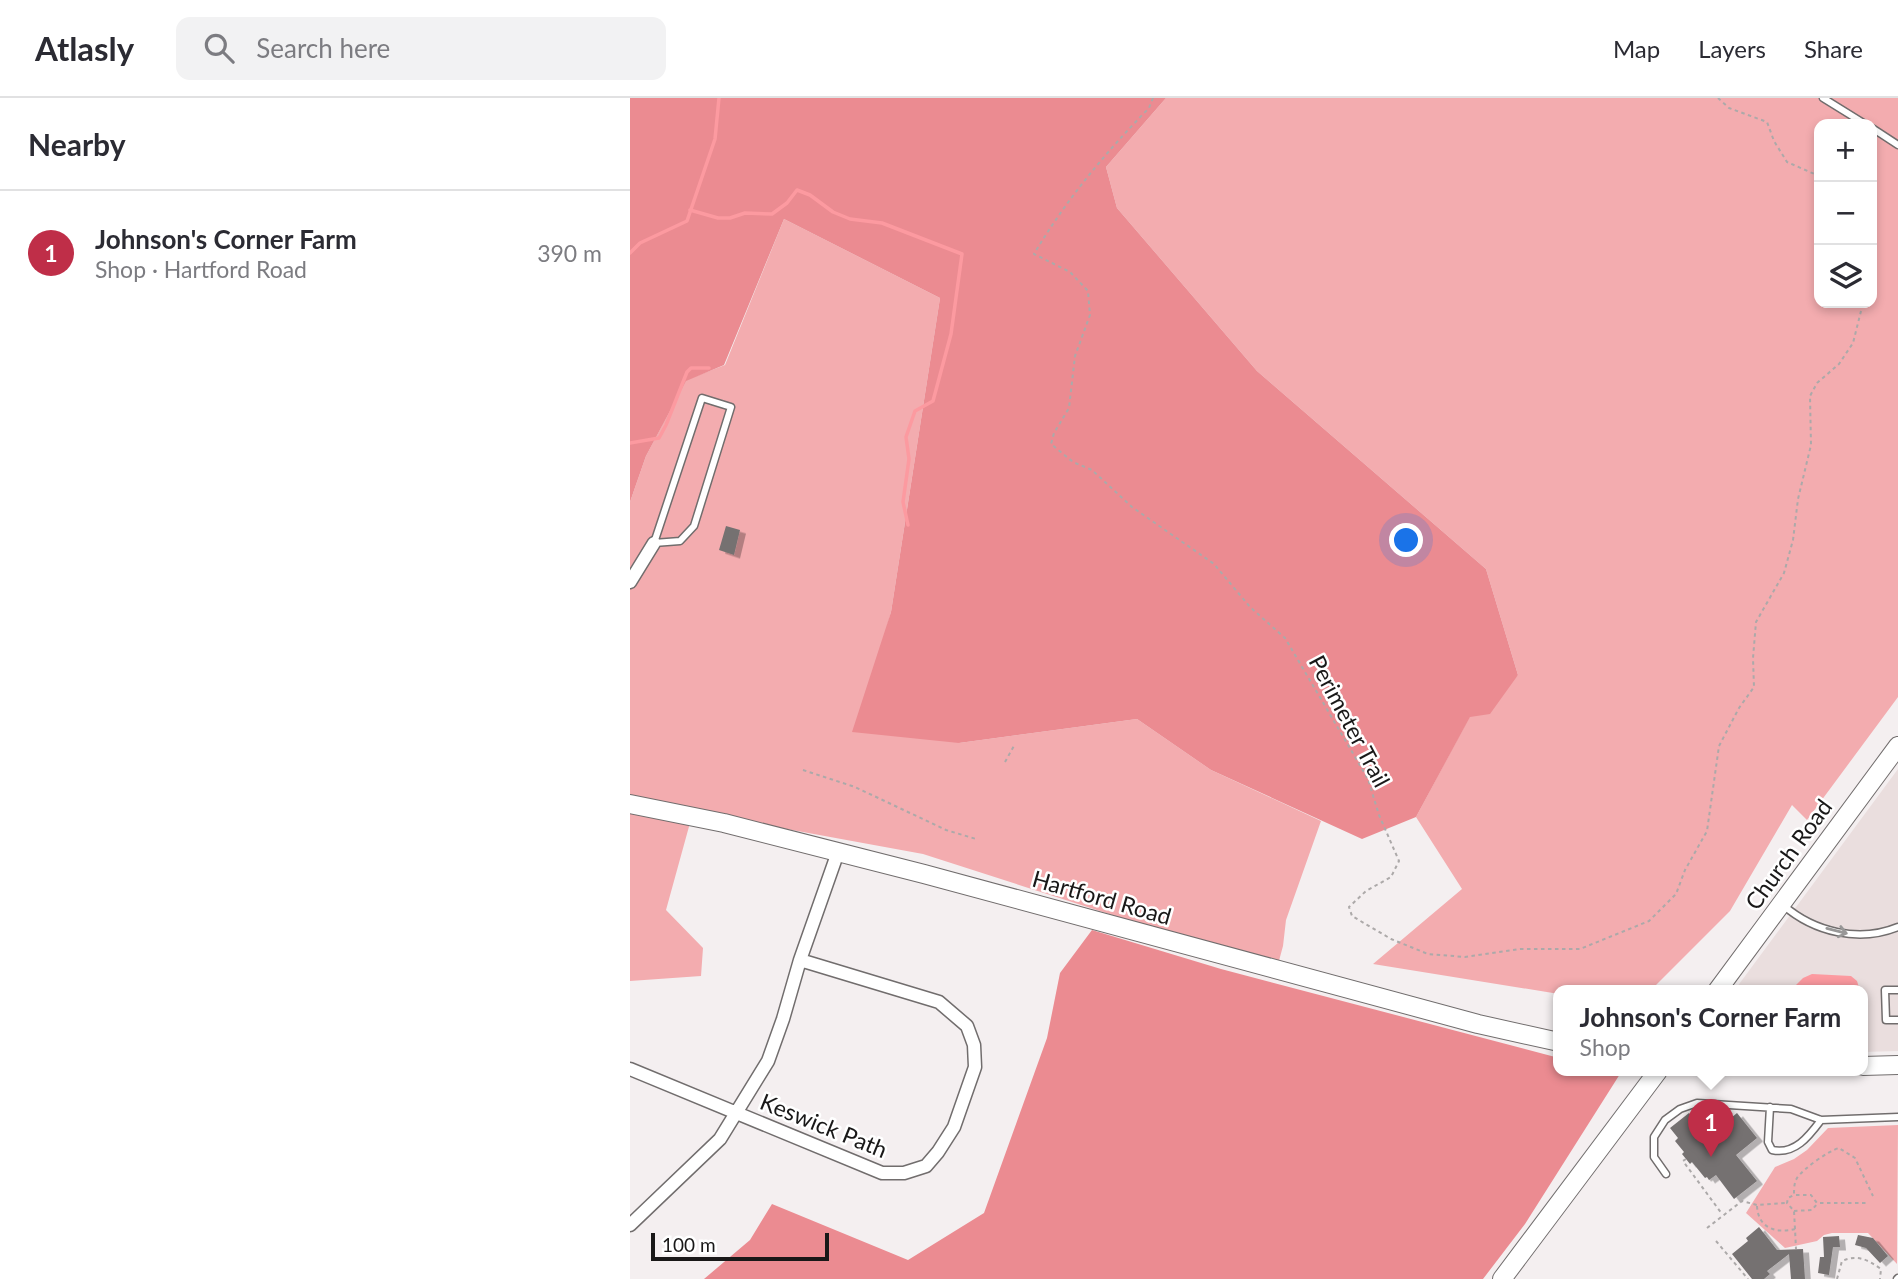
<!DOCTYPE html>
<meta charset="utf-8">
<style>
body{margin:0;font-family:Lato,sans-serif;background:#f2f2f3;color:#2b2b33}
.controls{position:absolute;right:21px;top:21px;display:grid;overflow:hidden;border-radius:14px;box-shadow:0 4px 10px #0003}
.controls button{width:63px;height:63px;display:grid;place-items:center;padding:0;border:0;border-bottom:2px solid #e1e1e2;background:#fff;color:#2b2b33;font:35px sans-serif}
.scale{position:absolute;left:21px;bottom:18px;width:178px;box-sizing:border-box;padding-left:7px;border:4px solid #191818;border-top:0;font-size:19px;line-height:24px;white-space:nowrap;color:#191818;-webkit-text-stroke:5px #fff;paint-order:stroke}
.you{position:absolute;left:777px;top:443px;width:24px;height:24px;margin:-18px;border:5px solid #fff;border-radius:50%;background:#1a73e8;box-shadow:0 0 0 10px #1a73e833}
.badge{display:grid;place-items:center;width:46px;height:46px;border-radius:50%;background:#bf2e48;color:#fff;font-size:23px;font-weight:700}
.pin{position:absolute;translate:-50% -58px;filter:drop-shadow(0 2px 4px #0008)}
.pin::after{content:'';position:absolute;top:37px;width:24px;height:21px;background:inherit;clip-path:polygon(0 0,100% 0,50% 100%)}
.popup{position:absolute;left:923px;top:887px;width:315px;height:91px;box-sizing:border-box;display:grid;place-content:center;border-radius:14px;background:#fff;filter:drop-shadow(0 2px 5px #0005);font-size:23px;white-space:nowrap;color:#7c7c81}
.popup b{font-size:26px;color:#2b2b33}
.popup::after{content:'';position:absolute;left:50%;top:100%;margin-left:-14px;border:14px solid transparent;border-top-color:#fff}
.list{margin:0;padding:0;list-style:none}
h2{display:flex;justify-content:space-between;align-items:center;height:91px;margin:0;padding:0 28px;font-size:30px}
h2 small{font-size:23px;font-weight:400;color:#7c7c81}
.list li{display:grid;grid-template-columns:46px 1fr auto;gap:21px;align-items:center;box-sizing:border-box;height:126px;padding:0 28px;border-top:2px solid #e1e1e2}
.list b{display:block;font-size:26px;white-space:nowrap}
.list p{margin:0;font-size:23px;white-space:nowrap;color:#7c7c81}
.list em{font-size:23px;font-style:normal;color:#7c7c81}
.icon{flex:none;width:38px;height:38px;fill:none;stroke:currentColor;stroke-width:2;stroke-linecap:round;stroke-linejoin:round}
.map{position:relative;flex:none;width:1268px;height:1181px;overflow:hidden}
header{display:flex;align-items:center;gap:42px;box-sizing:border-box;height:98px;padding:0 35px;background:#fff;border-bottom:2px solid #e1e1e2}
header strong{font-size:33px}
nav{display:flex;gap:38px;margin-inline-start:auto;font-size:24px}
.search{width:490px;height:63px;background:#f2f2f3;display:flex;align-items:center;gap:18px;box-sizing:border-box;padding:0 24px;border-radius:14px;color:#7c7c81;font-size:26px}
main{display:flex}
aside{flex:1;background:#fff}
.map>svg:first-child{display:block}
</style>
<header>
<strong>Atlasly</strong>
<div class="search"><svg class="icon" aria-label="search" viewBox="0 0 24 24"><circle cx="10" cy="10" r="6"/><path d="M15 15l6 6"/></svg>Search here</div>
<nav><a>Map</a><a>Layers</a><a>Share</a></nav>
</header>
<main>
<aside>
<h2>Nearby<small></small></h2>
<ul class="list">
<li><span class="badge">1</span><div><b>Johnson's Corner Farm</b><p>Shop · Hartford Road</p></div><em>390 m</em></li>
</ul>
</aside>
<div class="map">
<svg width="1268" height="1181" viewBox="0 0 1268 1181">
<defs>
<filter id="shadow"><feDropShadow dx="6" dy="3.5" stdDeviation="0" flood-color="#0004"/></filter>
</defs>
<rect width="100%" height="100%" fill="#f4eff0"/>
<!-- built -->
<path fill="#eadede" d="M 1268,671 L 1268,953 L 1233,954 L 1233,893 L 1104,893 Z"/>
<!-- green -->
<path fill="#f3acaf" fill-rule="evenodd" d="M 536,0 L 1268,0 L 1268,599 L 1177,722 L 1162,707 L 1100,813 L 1020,893 L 929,893 L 929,896 L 743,866 L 832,791 L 786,719 L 840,618 L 888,577 L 856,471 L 627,273 L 487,110 L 476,69 ZM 1189,26 L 1242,26 L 1242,205 L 1189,205 Z
M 154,121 L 310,200 L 261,514 L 254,539 L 329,645 L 507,621 L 581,672 L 691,723 L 656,822 L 653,848 L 647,870 L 293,756 L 63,714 L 36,812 L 73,850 L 71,878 L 0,883 L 0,404 L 16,358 L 56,282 L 95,267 Z
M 1268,1027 L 1267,1166 L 1238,1135 L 1202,1135 L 1194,1137 L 1187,1143 L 1155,1150 L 1116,1115 L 1145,1069 L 1164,1061 L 1177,1052 L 1198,1030 Z"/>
<!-- forest -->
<path fill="#eb8b91" d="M 0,0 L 536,0 L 476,69 L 487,110 L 627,273 L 856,471 L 888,577 L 860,616 L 840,619 L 786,719 L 732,741 L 581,672 L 507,621 L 329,645 L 222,634 L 261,514 L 310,200 L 154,121 L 94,267 L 56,283 L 16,358 L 0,404 Z
M 462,832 L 591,871 L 929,960 L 929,973 L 980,973 L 990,976 L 895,1126 L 853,1181 L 74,1181 L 120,1142 L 142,1106 L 278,1162 L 354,1115 L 417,940 L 430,875 Z"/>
<!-- water -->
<path fill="#fc9aa0" d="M 1182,876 L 1221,878 L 1227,883 L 1230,893 L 1160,893 L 1173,880 Z"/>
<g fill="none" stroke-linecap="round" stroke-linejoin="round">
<!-- stream -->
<path stroke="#fc9aa0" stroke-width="3.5" d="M 60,112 L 88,120 L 100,120 L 115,115 L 142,116 L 157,105 L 167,92 L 180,97 L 203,114 L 220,121 L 252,125 L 332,156 L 321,236 L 303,303 L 285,313 L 276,339 L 279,361 L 273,404 L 278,427
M 0,155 L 10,145 L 57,123 L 85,41 L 89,0
M 0,345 L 29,340 L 36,327 L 57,274 L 61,270 L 79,270"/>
</g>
<!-- building -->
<path fill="#757171" filter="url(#shadow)" d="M 96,428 L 110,432 L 104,457 L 89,452 Z
M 1059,1015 L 1074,1034 L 1098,1015 L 1101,1020 L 1107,1015 L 1127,1040 L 1106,1057 L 1127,1083 L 1104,1101 L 1086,1077 L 1079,1082 L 1077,1079 L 1075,1080 L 1062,1064 L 1060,1066 L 1052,1056 L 1054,1054 L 1045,1043 L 1048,1040 L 1040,1030 Z
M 1129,1129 L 1147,1152 L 1173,1151 L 1175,1181 L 1161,1181 L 1159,1156 L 1137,1173 L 1140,1176 L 1134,1181 L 1122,1181 L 1102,1156 L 1118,1143 L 1116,1140 Z
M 1228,1137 L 1243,1140 L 1258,1158 L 1250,1165 L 1236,1150 L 1225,1147 Z
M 1209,1138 L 1210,1149 L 1203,1149 L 1199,1177 L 1188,1175 L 1190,1159 L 1194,1159 L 1193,1139 Z"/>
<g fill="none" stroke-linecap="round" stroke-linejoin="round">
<!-- lane casing -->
<g stroke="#716d6d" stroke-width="9">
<path id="lane" d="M 1193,0 L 1235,26
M 1242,30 L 1268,47
M 72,300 L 101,309 L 64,428 L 50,443 L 24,445 Z
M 1153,807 C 1184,834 1229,845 1268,829
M 1268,892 L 1255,892 L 1256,922 L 1268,922
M 1140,1009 L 1138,1044 L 1142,1052 C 1165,1057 1179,1038 1191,1022
M 1036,1076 L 1024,1059 L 1024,1039 L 1035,1022 L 1050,1011 L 1067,1005 L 1161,1011 L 1191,1022 L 1268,1019
M 1267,1181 L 1268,1180"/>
</g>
<!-- street casing -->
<g stroke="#716d6d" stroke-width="15">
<path id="street" d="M 0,484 L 24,445
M 0,971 L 252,1075 L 274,1075 L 296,1068 L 308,1054 L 324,1029 L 345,969 L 344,947 L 337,928 L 309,904 L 170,862
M 0,1127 L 90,1041 L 138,963 L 153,921 L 170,862 L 208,754"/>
</g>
<!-- secondary casing -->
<g stroke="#716d6d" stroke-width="20">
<path id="secondary" d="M 0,706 L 94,725 L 294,776 L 848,926 L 929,944
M 1087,893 L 1268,648
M 1233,968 L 1268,967
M 872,1181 L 1028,973"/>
</g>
<!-- path -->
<path stroke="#aca9a9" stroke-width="2" stroke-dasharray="3.5 3.5" stroke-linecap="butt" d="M 523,0 L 519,10 C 475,55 436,102 404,156 L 440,174 L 458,193 L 460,217 L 445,258 L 439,310 L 424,335 L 421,346 L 443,364 L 462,372 L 502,409 L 584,466 L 620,509 L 655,540 L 738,681 L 749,717 L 769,763 L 761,779 L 736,793 L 719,809 L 722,818 L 761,841 L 798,856 L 835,859 L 890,851 L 950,851 L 1019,823 L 1046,796 L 1055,772 L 1077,733 L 1089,648 L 1109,610 L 1124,589 L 1123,560 L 1126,524 L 1154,475 L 1163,442 L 1168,401 L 1181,347 L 1180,298 L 1187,285 L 1209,266 L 1223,245 L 1233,205
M 1088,0 L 1099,10 L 1137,24 L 1144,43 L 1157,64 L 1189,78
M 375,664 L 385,646
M 173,672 L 225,689 L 316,732 L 346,741
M 1056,1061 L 1053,1063 L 1092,1116
M 1166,1097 L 1181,1097 L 1187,1105 L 1238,1105
M 1127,1108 C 1128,1130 1146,1136 1165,1131 L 1166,1151
M 1164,1113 L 1182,1112 L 1187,1106
M 1077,1130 L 1112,1103 L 1127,1107 L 1156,1105
M 1165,1131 L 1164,1113 L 1157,1105 L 1158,1100 L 1164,1097 C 1164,1091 1164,1085 1167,1080 C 1173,1071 1198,1053 1209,1050 L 1225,1060 L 1243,1098
M 1086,1143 L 1118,1181
M 1207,1181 L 1212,1163 C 1228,1156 1238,1162 1251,1171 L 1250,1181"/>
<!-- lane -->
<use href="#lane" stroke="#fff" stroke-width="6"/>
<!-- street -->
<use href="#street" stroke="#fff" stroke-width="12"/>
<!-- secondary -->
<use href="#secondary" stroke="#fff" stroke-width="18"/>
</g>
<!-- one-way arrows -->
<defs><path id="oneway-shaft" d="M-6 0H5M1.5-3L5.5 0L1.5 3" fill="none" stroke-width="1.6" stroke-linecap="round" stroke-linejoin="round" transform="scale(1.75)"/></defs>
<use stroke="#989797" href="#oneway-shaft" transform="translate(1207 833) rotate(14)"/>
<g text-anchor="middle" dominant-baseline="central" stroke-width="5" stroke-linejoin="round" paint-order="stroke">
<!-- street labels -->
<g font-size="23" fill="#191818" stroke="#fff">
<text transform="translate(720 623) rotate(62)">Perimeter Trail</text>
<text transform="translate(1158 756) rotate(-54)">Church Road</text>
<text transform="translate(472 799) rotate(16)">Hartford Road</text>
<text transform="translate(194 1027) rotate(22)">Keswick Path</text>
</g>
</g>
</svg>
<div class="controls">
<button>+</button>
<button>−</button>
<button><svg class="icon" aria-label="layers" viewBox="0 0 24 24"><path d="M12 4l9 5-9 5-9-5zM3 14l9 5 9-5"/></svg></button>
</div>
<div class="scale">100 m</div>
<div class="you"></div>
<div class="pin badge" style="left:1081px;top:1059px">1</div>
<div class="popup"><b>Johnson's Corner Farm</b>Shop</div>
</div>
</main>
